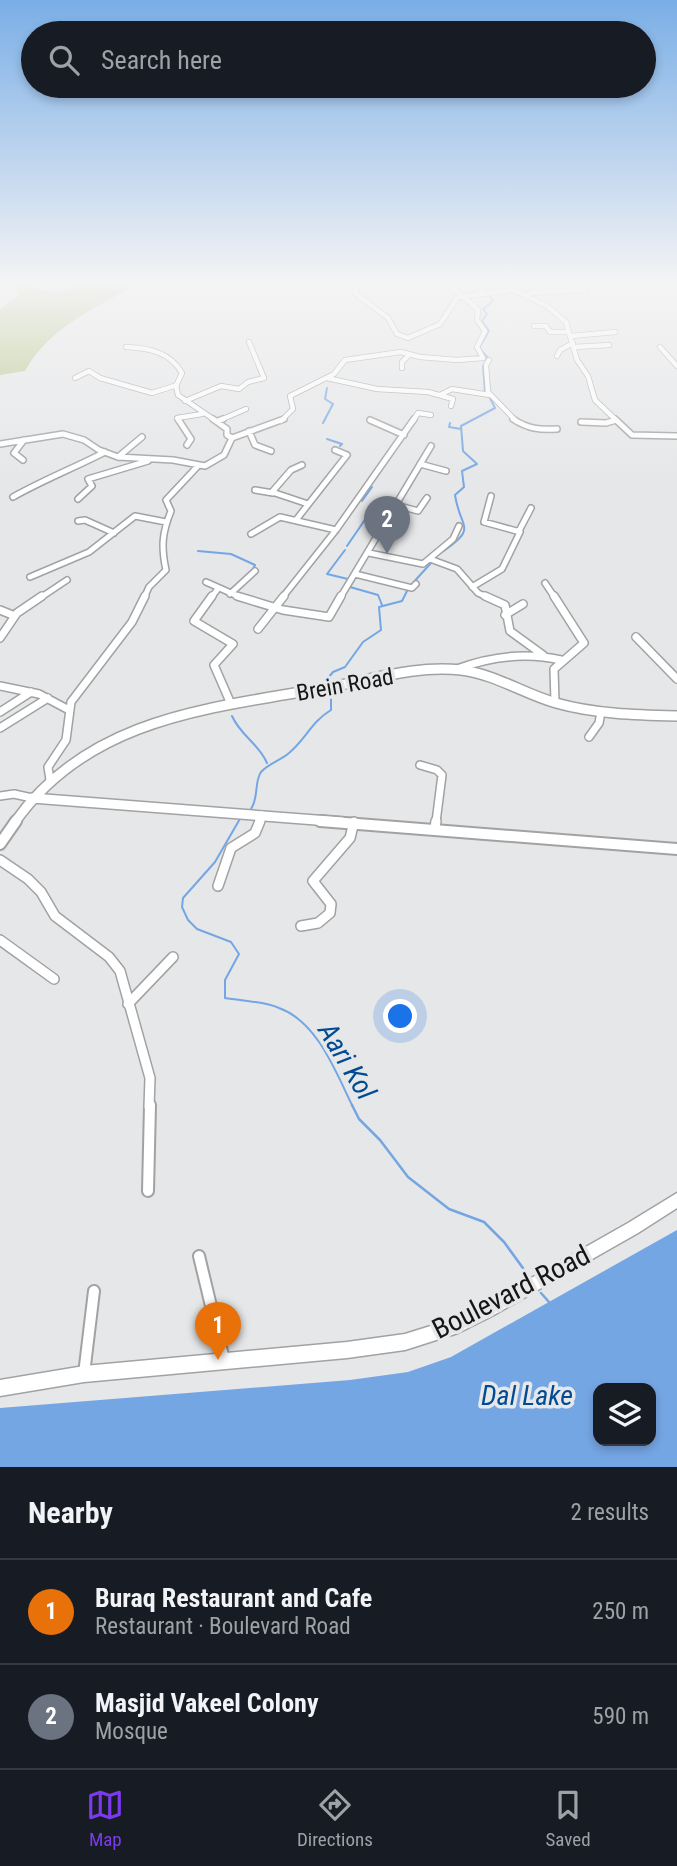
<!DOCTYPE html>
<meta charset="utf-8">
<style>
body{margin:0;font-family:"Roboto Condensed",sans-serif;background:#242831;color:#f1f3f6}
.controls{position:absolute;right:21px;bottom:21px;display:grid;overflow:hidden;border-radius:14px;box-shadow:0 4px 10px #0003}
.controls button{width:63px;height:63px;display:grid;place-items:center;padding:0;border:0;border-bottom:2px solid #363941;background:#171b24;color:#f1f3f6;font:35px sans-serif}
.you{position:absolute;left:401px;top:1017px;width:24px;height:24px;margin:-18px;border:5px solid #fff;border-radius:50%;background:#1a73e8;box-shadow:0 0 0 10px #1a73e833}
.badge{display:grid;place-items:center;width:46px;height:46px;border-radius:50%;background:#7c3aed;color:#fff;font-size:23px;font-weight:700}
.pin{position:absolute;translate:-50% -58px;filter:drop-shadow(0 2px 4px #0008)}
.pin::after{content:'';position:absolute;top:37px;width:24px;height:21px;background:inherit;clip-path:polygon(0 0,100% 0,50% 100%)}
.list{margin:0;padding:0;list-style:none}
h2{display:flex;justify-content:space-between;align-items:center;height:91px;margin:0;padding:0 28px;font-size:30px}
h2 small{font-size:23px;font-weight:400;color:#9ea1a6}
.list li{display:grid;grid-template-columns:46px 1fr auto;gap:21px;align-items:center;box-sizing:border-box;height:105px;padding:0 28px;border-top:2px solid #363941}
.list b{display:block;font-size:26px;white-space:nowrap}
.list p{margin:0;font-size:23px;white-space:nowrap;color:#9ea1a6}
.list em{font-size:23px;font-style:normal;color:#9ea1a6}
.icon{flex:none;width:38px;height:38px;fill:none;stroke:currentColor;stroke-width:2;stroke-linecap:round;stroke-linejoin:round}
.map{position:relative;flex:none;width:677px;height:1467px;overflow:hidden}
.search{position:absolute;background:#171b24;box-shadow:0 4px 10px #0003;left:21px;right:21px;top:21px;height:77px;display:flex;align-items:center;gap:18px;box-sizing:border-box;padding:0 24px;border-radius:38px;color:#9ea1a6;font-size:26px}
.sheet{height:301px;background:#171b24}
nav{display:flex;justify-content:space-around;align-items:center;box-sizing:border-box;height:98px;border-top:2px solid #363941;background:#171b24;font-size:19px;color:#9ea1a6}
nav a{display:grid;justify-items:center;gap:4px}
nav .on{color:#7c3aed}
.map>svg:first-child{display:block}
</style>
<div class="map">
<svg width="677" height="1467" viewBox="0 0 677 1467">
<rect width="100%" height="100%" fill="#e6e7e8"/>
<!-- green -->
<path fill="#b7c688" d="M 17,280 L 53,293 L 70,289 L 69,282 L 63,280 L 144,280 C 101,306 50,325 25,371 L 0,375 L 0,309 L 19,295 L 12,285 Z"/>
<!-- water -->
<path fill="#75a6e4" fill-rule="evenodd" d="M 677,1230 L 677,1467 L 0,1467 L 0,1408 L 350,1380 L 408,1372 L 451,1357 ZM 598,1388 L 651,1388 L 651,1441 L 598,1441 Z"/>
<g fill="none" stroke-linecap="round" stroke-linejoin="round">
<!-- stream-far1 -->
<path stroke="#75a6e4" stroke-width="2" d="M 485,392 L 483,366 L 488,358 L 479,348 L 489,331 L 482,321 L 487,314 L 483,309 L 493,301 L 490,296
M 323,423 L 333,404 L 325,399 L 327,388
M 450,423 L 449,427 L 461,429
M 327,439 L 342,444 L 340,446
M 362,501 L 372,487
M 347,546 L 375,505
M 345,550 L 327,574 L 348,579
M 198,551 L 231,554 L 255,565 L 253,569
M 439,554 C 480,527 460,530 455,495 L 464,487 L 462,471 L 477,464 L 463,451 L 461,426 L 495,408 L 489,396
M 354,580 L 350,587 L 378,595 L 382,605
M 411,585 L 431,563
M 324,683 L 333,672 L 345,667 L 363,642 L 381,630 L 379,607 L 402,601 L 408,589
M 232,716 C 240,735 259,744 267,763
M 251,809 C 259,797 254,782 261,772 C 268,764 281,760 289,753 C 306,739 311,722 331,710 L 331,690
M 241,817 L 215,862 L 183,898 L 182,907 L 188,920 L 197,929 L 231,942 L 239,954 L 225,980 L 225,998 C 242,1001 263,1001 279,1008 C 318,1022 336,1073 353,1107"/>
<!-- stream -->
<path stroke="#75a6e4" stroke-width="2.5" d="M 352,1105 L 359,1119 L 380,1140 L 408,1177 L 449,1209 L 484,1222 L 504,1242 L 528,1275
M 541,1293 L 549,1302"/>
<!-- minor-far4 casing -->
<g stroke="#a1a2a3" stroke-width="6">
<path id="minor-far4" d="M 354,280 L 356,294 L 388,318 L 397,334 L 408,338 L 440,324 L 458,297 L 514,290
M 502,280 L 512,289 L 547,306 L 566,322 L 577,360 L 588,376 L 595,400 L 617,421
M 531,280 L 547,293
M 529,293 L 585,290 L 583,280
M 479,294 L 484,287 L 480,280
M 534,326 L 546,326 L 550,332 L 569,332
M 571,336 L 615,332
M 126,347 C 149,348 170,352 182,373 L 176,386 L 178,395 L 216,421
M 574,347 L 609,345
M 660,347 L 677,366
M 557,356 L 560,350 L 573,343
M 489,360 L 486,365 L 488,392 L 516,421
M 402,368 L 402,362 L 409,355
M 75,378 L 89,371 L 100,378 L 152,393 L 177,385
M 327,378 L 377,389 L 428,392 L 453,399 L 451,406
M 440,395 L 452,389 L 490,395
M 185,401 L 221,386 L 239,389 L 248,382 L 264,378 L 249,342
M 179,421 L 177,418 L 202,414
M 218,421 L 246,409
M 281,421 L 293,409 L 290,396 L 334,374 L 345,360 L 401,352 L 420,357 L 457,360 L 483,358 L 477,347 L 485,331 L 477,320 L 478,310 L 447,282
M 413,421 L 418,413 L 431,415
M 613,421 L 616,420"/>
</g>
<!-- minor-far3 casing -->
<g stroke="#a1a2a3" stroke-width="8">
<path id="minor-far3" d="M 178,419 L 191,439 L 187,445
M 213,419 L 227,429 L 227,435 L 232,438
M 513,419 C 528,429 540,430 557,429
M 615,419 L 632,435 L 677,436
M 370,420 L 404,435
M 218,421 L 223,419
M 581,422 L 606,423 L 616,420
M 249,431 L 255,445 L 271,451
M 0,444 L 63,434 L 84,440 L 99,450 L 118,457 L 173,460 L 205,466 L 224,455 L 232,438 L 284,419
M 118,457 L 142,437
M 23,460 L 14,453 L 24,440
M 420,464 L 446,471
M 302,465 L 291,470 L 272,492 L 308,504
M 255,490 L 273,493
M 13,497 C 43,480 74,468 105,452
M 78,499 L 92,486 L 88,479 L 148,461
M 396,505 L 418,511 L 427,498
M 296,520 L 347,455 L 335,450
M 78,521 L 85,520 L 114,533
M 519,531 L 531,508
M 251,534 L 280,517 L 336,530
M 369,553 L 423,564 L 453,539 L 459,526
M 430,559 L 457,569 L 478,593 L 489,598
M 355,574 L 412,588 L 416,584
M 30,577 L 89,552 L 135,516 L 166,522
M 206,582 L 242,598
M 545,583 L 555,598
M 472,587 L 502,569 L 520,532 L 484,522 L 491,496
M 230,594 L 255,571
M 40,598 L 67,580
M 144,598 L 149,587 L 166,570 C 161,547 162,533 171,511 L 166,500 L 197,467
M 211,598 L 217,590
M 282,598 L 336,530 L 414,419
M 340,598 L 431,446"/>
</g>
<!-- minor-far2 casing -->
<g stroke="#a1a2a3" stroke-width="10">
<path id="minor-far2" d="M 212,596 L 194,621 L 233,644 L 214,665 L 231,704
M 237,596 L 283,610 L 329,617 L 341,596
M 485,596 L 505,605 L 510,631 L 543,655
M 554,596 L 584,643 L 554,669 L 555,702
M 0,610 L 15,616
M 505,615 L 523,604
M 258,629 L 284,596
M 636,637 L 677,679
M 0,638 L 17,613 L 42,596
M 457,669 C 492,656 525,652 561,660
M 0,686 L 39,694 L 69,710
M 0,712 L 31,692
M 0,728 L 48,698
M 589,737 L 599,723 L 601,712
M 420,765 L 437,770 L 442,775 L 436,822
M 50,780 L 48,767 L 66,740 L 71,702 L 132,622 L 145,596
M 0,796 L 14,794 L 32,798
M 259,822 L 262,815"/>
</g>
<!-- minor-far1 casing -->
<g stroke="#a1a2a3" stroke-width="12">
<path id="minor-far1" d="M 435,828 L 436,821
M 0,860 L 28,879 L 41,892 L 55,916 L 109,957 L 120,971 L 150,1078 L 149,1107
M 218,886 L 231,848 L 255,833 L 260,821
M 301,926 L 318,923 L 330,913 L 331,904 L 313,881 L 350,838 L 354,822
M 0,940 L 54,979
M 128,1004 L 173,957"/>
</g>
<!-- minor casing -->
<g stroke="#a1a2a3" stroke-width="14">
<path id="minor" d="M 148,1191 L 150,1105
M 199,1256 L 224,1360
M 84,1374 L 94,1291"/>
</g>
<!-- tertiary-far1 casing -->
<g stroke="#a1a2a3" stroke-width="12">
<path id="tertiary-far1" d="M 32,798 L 342,822
M 15,822 C 90,716 213,708 330,687 C 373,679 418,665 461,670 C 495,674 524,694 556,703 C 595,714 637,715 677,716"/>
</g>
<!-- tertiary casing -->
<g stroke="#a1a2a3" stroke-width="14">
<path id="tertiary" d="M 320,821 L 677,849
M 0,844 L 16,821"/>
</g>
<!-- secondary casing -->
<g stroke="#a1a2a3" stroke-width="3">
<path id="secondary" d="M 677,1193 L 677,1208 L 638,1233 L 492,1316 L 458,1333 L 405,1350 L 347,1358 L 84,1382 L 0,1396 L 0,1380 L 84,1366 L 347,1342 L 405,1334 L 456,1318 L 482,1306 L 628,1223 Z"/>
</g>
<!-- minor-far4 -->
<use href="#minor-far4" stroke="#fff" stroke-width="4.5"/>
<!-- minor-far3 -->
<use href="#minor-far3" stroke="#fff" stroke-width="5"/>
<!-- minor-far2 -->
<use href="#minor-far2" stroke="#fff" stroke-width="7"/>
<!-- minor-far1 -->
<use href="#minor-far1" stroke="#fff" stroke-width="9"/>
<!-- minor -->
<use href="#minor" stroke="#fff" stroke-width="10"/>
<!-- tertiary-far1 -->
<use href="#tertiary-far1" stroke="#fff" stroke-width="9"/>
<!-- tertiary -->
<use href="#tertiary" stroke="#fff" stroke-width="10"/>
<!-- secondary -->
<use href="#secondary" fill="#fff" fill-rule="evenodd"/>
</g>
<!-- sky -->
<linearGradient id="sky" x2="0" y2="1"><stop stop-color="#7aaee6"/><stop offset="0.58" stop-color="#f4f4f5"/><stop offset="1" stop-color="#f4f4f5" stop-opacity="0"/></linearGradient>
<rect width="677" height="486" fill="url(#sky)"/>
<g text-anchor="middle" dominant-baseline="central" stroke-width="7" stroke-linejoin="round" paint-order="stroke">
<!-- street labels -->
<g font-size="23" fill="#151516" stroke="#e6e7e8">
<text transform="translate(345 685) rotate(-10)">Brein Road</text>
</g>
<!-- near-water labels -->
<g font-size="28" font-style="italic" fill="#014b94" stroke="#e6e7e8">
<text transform="translate(347 1061) rotate(59)">Aari Kol</text>
<text x="527" y="1395">Dal Lake</text>
</g>
<!-- near-street labels -->
<g font-size="28" fill="#151516" stroke="#e6e7e8">
<text transform="translate(511 1292) rotate(-27)">Boulevard Road</text>
</g>
</g>
</svg>
<div class="controls">
<button><svg class="icon" aria-label="layers" viewBox="0 0 24 24"><path d="M12 4l9 5-9 5-9-5zM3 14l9 5 9-5"/></svg></button>
</div>
<div class="you"></div>
<div class="pin badge" style="left:218px;top:1360px;background:#e8710a">1</div>
<div class="pin badge" style="left:387px;top:554px;background:#6b7280">2</div>
<div class="search"><svg class="icon" aria-label="search" viewBox="0 0 24 24"><circle cx="10" cy="10" r="6"/><path d="M15 15l6 6"/></svg>Search here</div>
</div>
<section class="sheet">
<h2>Nearby<small>2 results</small></h2>
<ul class="list">
<li><span class="badge" style="background:#e8710a">1</span><div><b>Buraq Restaurant and Cafe</b><p>Restaurant · Boulevard Road</p></div><em>250 m</em></li>
<li><span class="badge" style="background:#6b7280">2</span><div><b>Masjid Vakeel Colony</b><p>Mosque</p></div><em>590 m</em></li>
</ul>
</section>
<nav>
<a class="on"><svg class="icon" aria-label="map" viewBox="0 0 24 24"><path d="M3 6l6-2 6 2 6-2v14l-6 2-6-2-6 2zM9 4v14M15 6v14"/></svg>Map</a>
<a><svg class="icon" aria-label="directions" viewBox="0 0 24 24"><path d="M12 3l9 9-9 9-9-9zM9 14v-3h6M13 9l2 2-2 2"/></svg>Directions</a>
<a><svg class="icon" aria-label="saved" viewBox="0 0 24 24"><path d="M7 4h10v16l-5-4-5 4z"/></svg>Saved</a>
</nav>
